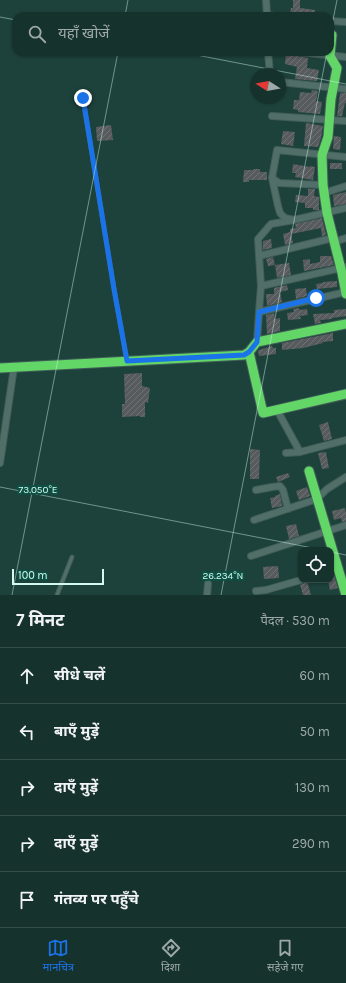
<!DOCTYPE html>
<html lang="hi">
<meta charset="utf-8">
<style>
body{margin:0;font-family:Karla,"Noto Sans Devanagari",sans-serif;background:#233e38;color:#f1f3f6}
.controls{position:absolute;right:12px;bottom:12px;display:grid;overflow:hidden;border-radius:8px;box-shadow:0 1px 3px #0004}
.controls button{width:36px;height:36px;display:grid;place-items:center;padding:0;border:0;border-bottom:1px solid #354d48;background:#16322c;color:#f1f3f6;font:20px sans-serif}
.compass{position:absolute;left:250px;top:68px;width:36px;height:36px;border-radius:50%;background:#16322c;box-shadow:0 1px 3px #0004;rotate:281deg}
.scale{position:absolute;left:12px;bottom:10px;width:92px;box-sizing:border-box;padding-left:4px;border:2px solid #d3faef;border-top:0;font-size:11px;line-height:14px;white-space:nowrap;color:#d3faef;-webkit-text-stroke:3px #0e5144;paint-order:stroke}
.stop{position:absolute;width:12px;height:12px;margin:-9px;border:3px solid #1a73e8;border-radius:50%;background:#fff}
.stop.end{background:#1a73e8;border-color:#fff;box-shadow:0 1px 4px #0008}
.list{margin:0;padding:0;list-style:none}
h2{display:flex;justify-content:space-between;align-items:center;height:52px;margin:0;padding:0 16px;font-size:17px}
h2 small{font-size:13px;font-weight:400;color:#9eaaa9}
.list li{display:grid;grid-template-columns:26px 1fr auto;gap:12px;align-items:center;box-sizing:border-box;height:56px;padding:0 16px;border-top:1px solid #354d48}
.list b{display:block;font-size:15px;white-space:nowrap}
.list em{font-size:13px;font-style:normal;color:#9eaaa9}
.icon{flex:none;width:22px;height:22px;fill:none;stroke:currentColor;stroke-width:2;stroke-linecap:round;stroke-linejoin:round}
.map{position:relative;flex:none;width:346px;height:595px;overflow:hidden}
.search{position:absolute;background:#16322c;box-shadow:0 1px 3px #0004;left:12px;right:12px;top:12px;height:44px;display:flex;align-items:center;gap:10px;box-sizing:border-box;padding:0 14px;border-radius:12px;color:#9eaaa9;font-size:15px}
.sheet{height:332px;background:#16322c}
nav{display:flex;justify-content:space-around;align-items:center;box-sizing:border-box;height:56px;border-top:1px solid #354d48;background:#16322c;font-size:11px;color:#9eaaa9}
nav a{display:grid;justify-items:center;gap:2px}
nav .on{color:#1a73e8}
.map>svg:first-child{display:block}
</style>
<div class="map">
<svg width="346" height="595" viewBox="0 0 346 595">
<defs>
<pattern id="building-hatch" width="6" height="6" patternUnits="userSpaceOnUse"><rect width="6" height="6" fill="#575b5d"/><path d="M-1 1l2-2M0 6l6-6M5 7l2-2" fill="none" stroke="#6e7375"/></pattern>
</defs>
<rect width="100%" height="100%" fill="#1d423b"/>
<!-- building -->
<path fill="url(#building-hatch)" d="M 293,0 L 300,0 L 300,8 L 315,10 L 315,15 L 298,12 L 298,15 L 290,14 L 291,8 L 293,8 Z
M 286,53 L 293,55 L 297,56 L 308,58 L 307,68 L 319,70 L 317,81 L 295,79 L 297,67 L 285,64 Z
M 312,90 L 318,91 L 316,101 L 322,102 L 320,114 L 298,112 L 298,110 L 293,109 L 294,100 L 299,100 L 300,92 L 311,93 Z
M 340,93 L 346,93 L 346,103 L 345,103 L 342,116 L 337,116 Z
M 306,123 L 323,126 L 321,138 L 318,147 L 304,146 Z
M 111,125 L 113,140 L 97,141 L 96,127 Z
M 283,131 L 295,132 L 293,146 L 281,144 Z
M 334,136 L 341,137 L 340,150 L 333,149 Z
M 330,163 L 342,163 L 342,169 L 330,169 Z
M 293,164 L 310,167 L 310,166 L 315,167 L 313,180 L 295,177 L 296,173 L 292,173 Z
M 253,169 L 260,169 L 260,172 L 267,172 L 267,180 L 249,180 L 249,182 L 243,182 L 244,170 L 253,170 Z
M 308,189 L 315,189 L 314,196 L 319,197 L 319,210 L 313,210 L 313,208 L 305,208 L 305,203 L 295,202 L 296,195 L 308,196 Z
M 346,192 L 346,204 L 334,206 L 333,195 Z
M 322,218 L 326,235 L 322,236 L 321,228 L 291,234 L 293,243 L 285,245 L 283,234 L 290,232 L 290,229 L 296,228 L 295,224 Z
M 271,239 L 272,248 L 263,250 L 263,241 Z
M 320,256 L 331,256 L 334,265 L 304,271 L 303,260 L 310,259 L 310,264 L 320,262 Z
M 273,257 L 275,265 L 268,266 L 266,259 Z
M 289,263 L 291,275 L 277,278 L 275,265 Z
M 337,281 L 337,287 L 317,289 L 316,284 L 323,283 L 323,282 Z
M 287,285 L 288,290 L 280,292 L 282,302 L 267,306 L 266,294 L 274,294 L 274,288 Z
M 306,288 L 307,296 L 296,299 L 295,289 Z
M 299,308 L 300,310 L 307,309 L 308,315 L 300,316 L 301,319 L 288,320 L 287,313 L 294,312 L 293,309 Z
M 346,309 L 346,316 L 332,318 L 332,319 L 320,320 L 321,323 L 315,324 L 313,314 L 334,313 L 334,310 Z
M 274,313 L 275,319 L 280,318 L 280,331 L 267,334 L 266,315 Z
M 333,333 L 333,341 L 322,342 L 323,343 L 303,348 L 282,350 L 282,343 Z
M 272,346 L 273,348 L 276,348 L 276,354 L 259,356 L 258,351 L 259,350 Z
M 142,373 L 142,386 L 150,388 L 148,403 L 145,402 L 145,417 L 140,417 L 140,416 L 122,417 L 122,404 L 125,404 L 124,374 Z
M 328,422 L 332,439 L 324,441 L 319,425 Z
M 250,449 L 260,450 L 259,479 L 250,479 Z
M 326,452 L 329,468 L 322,469 L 318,453 Z
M 288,473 L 290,477 L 278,482 L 276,477 Z
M 307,487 L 310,496 L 299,500 L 296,491 Z
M 280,494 L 282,506 L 272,508 L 270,498 L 275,497 L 275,496 Z
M 345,508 L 346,514 L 346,521 L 342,522 L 341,518 L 334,520 L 332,511 Z
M 296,524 L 299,536 L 289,539 L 286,526 Z
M 278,566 L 279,578 L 264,579 L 263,567 Z
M 334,575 L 338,588 L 330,590 L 328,580 L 331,580 L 331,576 Z
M 305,581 L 307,581 L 311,595 L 303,595 L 300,585 L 304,583 Z"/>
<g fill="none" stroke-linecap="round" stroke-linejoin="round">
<!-- lane casing -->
<g stroke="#415e58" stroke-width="5">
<path id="lane" d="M 83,99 L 114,289 L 127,361
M 57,595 L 72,557"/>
</g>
<!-- street casing -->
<g stroke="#415e58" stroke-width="8">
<path id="street" d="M 266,0 L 267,15 L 275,16
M 330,21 L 346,22
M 268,52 L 270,74
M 297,52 L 346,57
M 280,82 L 346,89
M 272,116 L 346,121
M 272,178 L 278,206 L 280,213 L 285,218 L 294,220 L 346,208
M 323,185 L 279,183 L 272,178 L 277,150 L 346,157
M 324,193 L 346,186
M 334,242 L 346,238
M 259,256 L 333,238
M 261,286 L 346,267
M 259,312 L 261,286 L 258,239 L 271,224 L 294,220
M 257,342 L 259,312 L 346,292
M 277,410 L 300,452
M 286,453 L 300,452 L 346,440
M 0,463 L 14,367
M 256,490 L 272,487 L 280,486 L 283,490 L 288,509
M 254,520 L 317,499 L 327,489 L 346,477
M 251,556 L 346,525
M 256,591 L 266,590 L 301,580
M 207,595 L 208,584"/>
</g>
<!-- fast casing -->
<g stroke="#415e58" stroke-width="11">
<path id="fast" d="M 330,34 L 332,35 L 330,56 L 337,68 L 331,99 L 328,137 L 322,155 L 323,185 L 327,213 L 342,273 L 346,294
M 346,324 L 257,342 L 249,352 L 263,413 L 346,394
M 0,368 L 244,355 L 249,352
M 309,471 L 346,595"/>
</g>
<!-- lane -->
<use href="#lane" stroke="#516f68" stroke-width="3"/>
<!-- street -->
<use href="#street" stroke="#516f68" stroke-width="6"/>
<!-- fast -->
<use href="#fast" stroke="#63d668" stroke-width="9"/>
</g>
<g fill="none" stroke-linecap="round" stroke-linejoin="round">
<!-- route -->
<path stroke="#1a73e8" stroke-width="5" d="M 83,98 L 114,289 L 127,361 L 244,355 L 249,352 L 257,342 L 259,312 L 316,298"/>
</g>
<!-- ticks -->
<path fill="none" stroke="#d3faef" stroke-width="1" stroke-opacity="0.45" d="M 125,16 L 128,0M 0,17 L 16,20M 330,35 L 337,0M 181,52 L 346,84M 0,487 L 323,550M 331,552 L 346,555M 12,595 L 118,52M 221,595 L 327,52"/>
<g font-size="10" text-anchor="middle" fill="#d3faef" stroke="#0e5144" stroke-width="4" stroke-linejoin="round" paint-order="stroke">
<text x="38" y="493">73.050°E</text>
<text x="223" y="579">26.234°N</text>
</g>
</svg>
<div class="controls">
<button><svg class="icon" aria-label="locate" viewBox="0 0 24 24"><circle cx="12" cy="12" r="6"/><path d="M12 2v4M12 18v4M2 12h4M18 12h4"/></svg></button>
</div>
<svg class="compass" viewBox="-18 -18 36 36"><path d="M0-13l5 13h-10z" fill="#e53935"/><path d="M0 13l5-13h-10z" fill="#9eaaa9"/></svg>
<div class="scale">100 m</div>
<div class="stop" style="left:316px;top:298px"></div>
<div class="stop end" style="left:83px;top:98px"></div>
<div class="search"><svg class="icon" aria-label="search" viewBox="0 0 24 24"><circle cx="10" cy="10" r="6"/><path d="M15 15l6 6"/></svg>यहाँ खोजें</div>
</div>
<section class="sheet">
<h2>7 मिनट<small>पैदल · 530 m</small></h2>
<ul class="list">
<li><svg class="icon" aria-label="ahead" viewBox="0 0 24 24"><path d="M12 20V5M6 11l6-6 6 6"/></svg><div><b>सीधे चलें</b></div><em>60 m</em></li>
<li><svg class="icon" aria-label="left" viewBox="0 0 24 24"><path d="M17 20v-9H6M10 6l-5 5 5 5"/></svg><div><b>बाएँ मुड़ें</b></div><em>50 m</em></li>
<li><svg class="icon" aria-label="right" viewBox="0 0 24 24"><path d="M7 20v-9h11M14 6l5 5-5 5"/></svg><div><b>दाएँ मुड़ें</b></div><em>130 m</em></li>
<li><svg class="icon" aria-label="right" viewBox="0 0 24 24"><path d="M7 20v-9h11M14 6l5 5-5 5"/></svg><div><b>दाएँ मुड़ें</b></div><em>290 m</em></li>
<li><svg class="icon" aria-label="arrive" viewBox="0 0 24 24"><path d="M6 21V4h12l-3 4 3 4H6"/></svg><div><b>गंतव्य पर पहुँचे</b></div></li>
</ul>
</section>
<nav>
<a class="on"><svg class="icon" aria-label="map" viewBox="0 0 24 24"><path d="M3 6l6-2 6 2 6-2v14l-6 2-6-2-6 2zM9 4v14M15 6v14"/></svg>मानचित्र</a>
<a><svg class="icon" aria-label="directions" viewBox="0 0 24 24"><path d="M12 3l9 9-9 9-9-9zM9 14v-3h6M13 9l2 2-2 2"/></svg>दिशा</a>
<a><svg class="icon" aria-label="saved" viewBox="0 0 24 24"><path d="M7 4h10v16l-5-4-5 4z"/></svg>सहेजे गए</a>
</nav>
